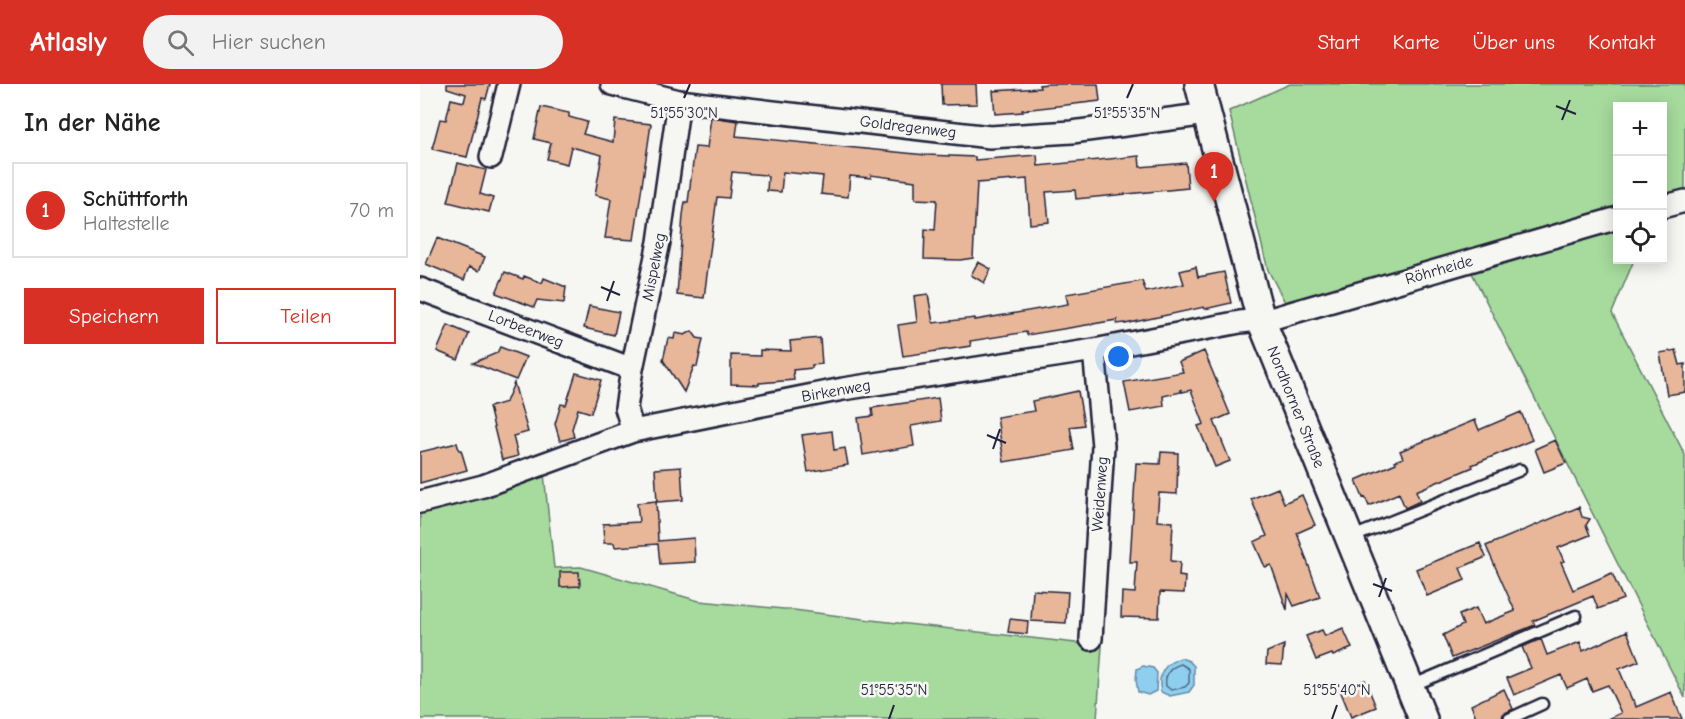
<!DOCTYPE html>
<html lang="de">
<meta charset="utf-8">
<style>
body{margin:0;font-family:"Comic Neue",sans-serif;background:#f2f2f2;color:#222}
.controls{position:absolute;right:18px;top:18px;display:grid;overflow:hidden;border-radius:0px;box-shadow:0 3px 15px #0003}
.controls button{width:54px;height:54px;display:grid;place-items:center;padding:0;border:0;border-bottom:2px solid #e0e0e0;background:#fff;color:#222;font:30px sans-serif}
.you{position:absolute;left:699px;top:273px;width:21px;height:21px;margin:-15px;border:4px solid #fff;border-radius:50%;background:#1a73e8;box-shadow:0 0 0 9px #1a73e833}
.badge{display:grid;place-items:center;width:39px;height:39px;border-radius:50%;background:#d93025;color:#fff;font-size:20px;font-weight:700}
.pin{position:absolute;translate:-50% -50px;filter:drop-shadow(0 2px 3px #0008)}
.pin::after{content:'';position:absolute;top:32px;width:21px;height:18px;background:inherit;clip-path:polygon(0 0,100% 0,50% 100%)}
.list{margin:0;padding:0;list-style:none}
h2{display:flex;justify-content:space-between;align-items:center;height:78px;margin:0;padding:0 24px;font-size:26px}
h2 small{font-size:20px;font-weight:400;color:#767676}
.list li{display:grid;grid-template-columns:39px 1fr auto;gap:18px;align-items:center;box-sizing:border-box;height:96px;margin:0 12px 12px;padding:0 12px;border:2px solid #e0e0e0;border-radius:0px}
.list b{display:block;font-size:22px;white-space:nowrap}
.list p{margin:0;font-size:20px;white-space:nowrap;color:#767676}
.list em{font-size:20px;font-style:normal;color:#767676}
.actions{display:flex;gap:12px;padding:18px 24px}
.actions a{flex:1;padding:14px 0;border:2px solid #d93025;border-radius:0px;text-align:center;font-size:21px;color:#d93025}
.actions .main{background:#d93025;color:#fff}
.icon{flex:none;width:33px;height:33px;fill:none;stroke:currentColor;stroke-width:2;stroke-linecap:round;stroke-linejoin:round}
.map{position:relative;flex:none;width:1265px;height:635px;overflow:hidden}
header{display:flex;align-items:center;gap:36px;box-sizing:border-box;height:84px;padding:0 30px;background:#d93025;color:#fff}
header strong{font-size:28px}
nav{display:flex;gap:33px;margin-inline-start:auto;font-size:21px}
.search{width:420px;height:54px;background:#f2f2f2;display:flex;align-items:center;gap:15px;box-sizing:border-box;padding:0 21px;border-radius:33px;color:#767676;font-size:22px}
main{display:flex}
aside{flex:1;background:#fff}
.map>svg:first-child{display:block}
</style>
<header>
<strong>Atlasly</strong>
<div class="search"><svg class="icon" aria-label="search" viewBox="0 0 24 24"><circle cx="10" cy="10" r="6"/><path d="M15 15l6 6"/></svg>Hier suchen</div>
<nav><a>Start</a><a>Karte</a><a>Über uns</a><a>Kontakt</a></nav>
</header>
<main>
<aside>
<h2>In der Nähe<small></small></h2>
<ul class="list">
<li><span class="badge">1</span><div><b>Schüttforth</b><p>Haltestelle</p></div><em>70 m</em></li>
</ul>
<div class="actions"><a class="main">Speichern</a><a>Teilen</a></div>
</aside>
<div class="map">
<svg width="1265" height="635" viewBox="0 0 1265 635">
<rect width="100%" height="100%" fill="#f6f6f2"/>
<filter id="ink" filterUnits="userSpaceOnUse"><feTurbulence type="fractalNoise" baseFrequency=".0167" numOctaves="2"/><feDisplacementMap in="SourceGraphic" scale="12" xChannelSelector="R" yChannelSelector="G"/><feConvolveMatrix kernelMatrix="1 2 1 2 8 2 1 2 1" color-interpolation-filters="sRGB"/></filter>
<g filter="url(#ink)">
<!-- green -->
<path fill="#a6db9d" stroke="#647e6c" stroke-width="1.5" d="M 870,0 L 1265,0 L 1265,107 L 1243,114 L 1242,22 L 1198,22 L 1197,126 L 865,218 L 848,186 L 809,27 Z
M 1197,142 L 1198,176 L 1214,176 L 1192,229 L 1265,371 L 1265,614 L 1049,183 Z
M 124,390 L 134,484 L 161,483 L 279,517 L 374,526 L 451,536 L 682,562 L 677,635 L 0,635 L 0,427 Z"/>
<!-- water -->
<path fill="#8ecfef" stroke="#638aa7" stroke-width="1.5" d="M 761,574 L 769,577 L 774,582 L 774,601 L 769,608 L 750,612 L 741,608 C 737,591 744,579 761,574 Z
M 723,582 L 733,584 L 737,589 L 736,607 L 728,611 L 718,608 L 716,596 L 717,585 Z"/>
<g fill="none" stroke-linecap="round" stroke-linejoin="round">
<!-- shore -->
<path stroke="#4d6783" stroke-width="1.5" d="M 761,580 L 769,585 L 769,599 L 765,603 L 751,606 L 746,602 C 744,591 750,583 761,580 Z"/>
</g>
<!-- building -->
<path fill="#e8b799" stroke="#22223b" stroke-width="1.5" d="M 27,0 L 70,0 L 66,15 L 62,14 L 47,73 L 12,65 L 20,35 L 26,36 L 31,15 L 44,18 L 46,10 L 27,4 Z
M 521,0 L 556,0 L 557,20 L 522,21 Z
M 628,0 L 678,0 L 680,17 L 602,26 L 603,28 L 575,30 L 573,7 L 620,4 L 619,1 Z
M 121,23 L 149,29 L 149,33 L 167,38 L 163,50 L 193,58 L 195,36 L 231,40 L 214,156 L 185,154 L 191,115 L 175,111 L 182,71 L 151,63 L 147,80 L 127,75 L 131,59 L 114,55 Z
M 291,33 L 318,37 L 316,52 L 506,71 L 555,73 L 555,76 L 617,71 L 618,82 L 719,72 L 720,83 L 766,79 L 768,104 L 656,115 L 655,106 L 626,108 L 629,138 L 610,140 L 607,95 L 557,99 L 553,174 L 540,176 L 504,175 L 505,145 L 515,146 L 517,116 L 495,115 L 495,97 L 451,91 L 451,94 L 430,92 L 428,113 L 401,110 L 403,92 L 363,88 L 361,108 L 347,107 L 348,92 L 345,91 L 312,88 L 309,114 L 297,113 L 284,214 L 257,211 L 263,131 L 265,118 L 268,118 L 275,63 L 287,64 Z
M 38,79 L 66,86 L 60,110 L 73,114 L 69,128 L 28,118 Z
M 17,154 L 65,173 L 59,187 L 49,183 L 44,196 L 6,180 Z
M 558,178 L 571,185 L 564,199 L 551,191 Z
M 776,183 L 778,193 L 804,188 L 811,219 L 785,225 L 784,223 L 705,240 L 705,239 L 697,240 L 697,236 L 607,251 L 606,248 L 550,257 L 551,262 L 483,272 L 478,241 L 497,238 L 494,212 L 508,210 L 513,239 L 555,234 L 555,236 L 648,220 L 646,210 L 722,197 L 726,208 L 764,200 L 760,187 Z
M 85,188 L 103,195 L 104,192 L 122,199 L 124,194 L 146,203 L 144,219 L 117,216 L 114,223 L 76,209 Z
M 169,222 L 199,228 L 194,251 L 164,244 Z
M 28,241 L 49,250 L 38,276 L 17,267 Z
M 272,247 L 277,254 L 283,255 L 277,283 L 274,282 L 264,308 L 243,276 L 248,254 L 254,255 L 255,249 L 265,251 Z
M 400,254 L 402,280 L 392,281 L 392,284 L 373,286 L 374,296 L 339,299 L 339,301 L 311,300 L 311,271 L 340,272 L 340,266 L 371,267 L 370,257 Z
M 80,263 L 106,273 L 96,296 L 53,279 L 77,269 Z
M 1256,266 L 1260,281 L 1265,280 L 1265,308 L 1247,311 L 1240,269 Z
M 784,267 L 810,330 L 794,337 L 810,377 L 795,383 L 778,342 L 784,340 L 771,306 L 762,308 L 761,305 L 761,308 L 743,312 L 744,322 L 710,328 L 704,298 L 763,288 L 759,278 Z
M 156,289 L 181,296 L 171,329 L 158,325 L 152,345 L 154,353 L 140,357 L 135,340 L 141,320 L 146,321 Z
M 94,299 L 108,348 L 93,352 L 98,372 L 82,376 L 69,323 L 86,318 Z
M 658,307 L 664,341 L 650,343 L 654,366 L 584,378 L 577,333 L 614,327 L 612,317 Z
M 518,314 L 521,337 L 491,342 L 494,362 L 443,371 L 438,334 L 453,332 L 452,324 Z
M 1101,328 L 1112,356 L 1052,381 L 1053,383 L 996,407 L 1000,417 L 985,424 L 979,409 L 949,422 L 945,413 L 943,414 L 936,396 L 976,379 L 975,377 L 983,374 L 980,367 L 1055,336 L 1059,346 Z
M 412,347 L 414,366 L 425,364 L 428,381 L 388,388 L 382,351 Z
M 1135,356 L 1146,379 L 1124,388 L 1115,365 Z
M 37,359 L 39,366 L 41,366 L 47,386 L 0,399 L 0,368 Z
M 741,368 L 758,369 L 757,410 L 739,409 L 737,437 L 753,438 L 751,477 L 760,478 L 759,492 L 765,493 L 764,509 L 740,508 L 739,534 L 701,533 L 702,508 L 715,509 L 717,478 L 710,478 L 716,379 L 740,380 Z
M 261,383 L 263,416 L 237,418 L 235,385 Z
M 858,404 L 864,419 L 882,411 L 895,441 L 877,449 L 900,513 L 874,522 L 868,510 L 867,526 L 851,481 L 845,483 L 834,458 L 847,452 L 831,415 Z
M 236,417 L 238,457 L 274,454 L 275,478 L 240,480 L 238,460 L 195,463 L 194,459 L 184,459 L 183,440 L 219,438 L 217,419 Z
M 1159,423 L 1162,433 L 1170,435 L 1166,441 L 1170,451 L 1138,464 L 1144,477 L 1141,478 L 1153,506 L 1192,489 L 1203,515 L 1178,525 L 1173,512 L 1113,537 L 1115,541 L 1032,574 L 1023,551 L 1043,541 L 1039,531 L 1056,524 L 1063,540 L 1095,527 L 1066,462 Z
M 1060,459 L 1066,473 L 1040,484 L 1045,496 L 1007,512 L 996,485 Z
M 140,488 L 159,488 L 160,502 L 140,503 Z
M 613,506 L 648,508 L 646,539 L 611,537 Z
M 590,535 L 608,537 L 607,550 L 588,548 Z
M 923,544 L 932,564 L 913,572 L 912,570 L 896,576 L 886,552 L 902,546 L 905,552 Z
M 1207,547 L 1219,577 L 1199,585 L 1212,616 L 1214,616 L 1216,623 L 1251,608 L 1262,635 L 1188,635 L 1201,629 L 1188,601 L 1172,607 L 1167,595 L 1147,604 L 1141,591 L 1094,611 L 1087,594 L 1111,584 L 1102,563 L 1121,555 L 1127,571 L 1160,558 L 1163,567 Z
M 864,561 L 862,581 L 846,580 L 847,568 Z
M 945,596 L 956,623 L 931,633 L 920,606 Z
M 1084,605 L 1093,625 L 1083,630 L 1082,635 L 1057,635 L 1051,621 Z"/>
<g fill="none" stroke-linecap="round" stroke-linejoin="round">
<!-- service casing -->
<g stroke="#22223b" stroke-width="15">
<path id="service" d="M 930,454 L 1100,386
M 991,602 L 1156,532
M 1089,635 L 1122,620"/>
</g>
<!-- minor casing -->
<g stroke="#22223b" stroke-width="26">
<path id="minor" d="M 192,0 L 259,17 L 570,53 L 652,48 L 773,32 L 786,28
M 71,73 L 89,0
M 1242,123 L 1265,117
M 0,205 L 212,285
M 213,347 L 206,324 L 212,285 L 239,158 L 259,17
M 0,418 L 63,402 L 213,347 L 423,305 L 674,266 L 820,238 L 850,235 L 1198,134
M 671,555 L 683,362 L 674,266"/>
</g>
<!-- tertiary casing -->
<g stroke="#22223b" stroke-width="32">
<path id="tertiary" d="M 779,0 L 841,236 L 1003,635"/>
</g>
<!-- service -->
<use href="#service" stroke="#f6f6f2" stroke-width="10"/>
<!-- minor -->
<use href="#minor" stroke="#f6f6f2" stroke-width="21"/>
<!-- tertiary -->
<use href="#tertiary" stroke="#f6f6f2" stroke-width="27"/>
</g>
</g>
<!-- ticks -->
<path fill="none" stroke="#22223b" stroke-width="2" d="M 264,14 L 270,0M 707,14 L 713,0M 1136,22 L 1156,30M 1142,36 L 1150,16M 181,203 L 200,211M 187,217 L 194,197M 567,351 L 586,359M 573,365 L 580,345M 953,500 L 972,507M 959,513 L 966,494M 469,635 L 474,621M 912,635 L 917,621"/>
<g text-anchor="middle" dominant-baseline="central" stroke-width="5" stroke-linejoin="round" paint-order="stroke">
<!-- street labels -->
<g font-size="16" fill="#22223b" stroke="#f6f6f2">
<text transform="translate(488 43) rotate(7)">Goldregenweg</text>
<text transform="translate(234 183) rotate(-79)">Mispelweg</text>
<text transform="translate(1019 186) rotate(-16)">Röhrheide</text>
<text transform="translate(106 245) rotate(21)">Lorbeerweg</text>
<text transform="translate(416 307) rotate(-10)">Birkenweg</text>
<text transform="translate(876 323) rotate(68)">Nordhorner Straße</text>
<text transform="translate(680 410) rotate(-86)">Weidenweg</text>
</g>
</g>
<g font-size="15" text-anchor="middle" fill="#22223b" stroke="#f6f6f2" stroke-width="5" stroke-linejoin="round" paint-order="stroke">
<text x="264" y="34">51°55'30"N</text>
<text x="707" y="34">51°55'35"N</text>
<text x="474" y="611">51°55'35"N</text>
<text x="917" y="611">51°55'40"N</text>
</g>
</svg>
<div class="controls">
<button>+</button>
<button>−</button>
<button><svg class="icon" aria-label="locate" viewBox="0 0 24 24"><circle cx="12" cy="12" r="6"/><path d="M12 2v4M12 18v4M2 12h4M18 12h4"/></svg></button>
</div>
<div class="you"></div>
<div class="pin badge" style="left:794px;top:118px">1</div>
</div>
</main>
